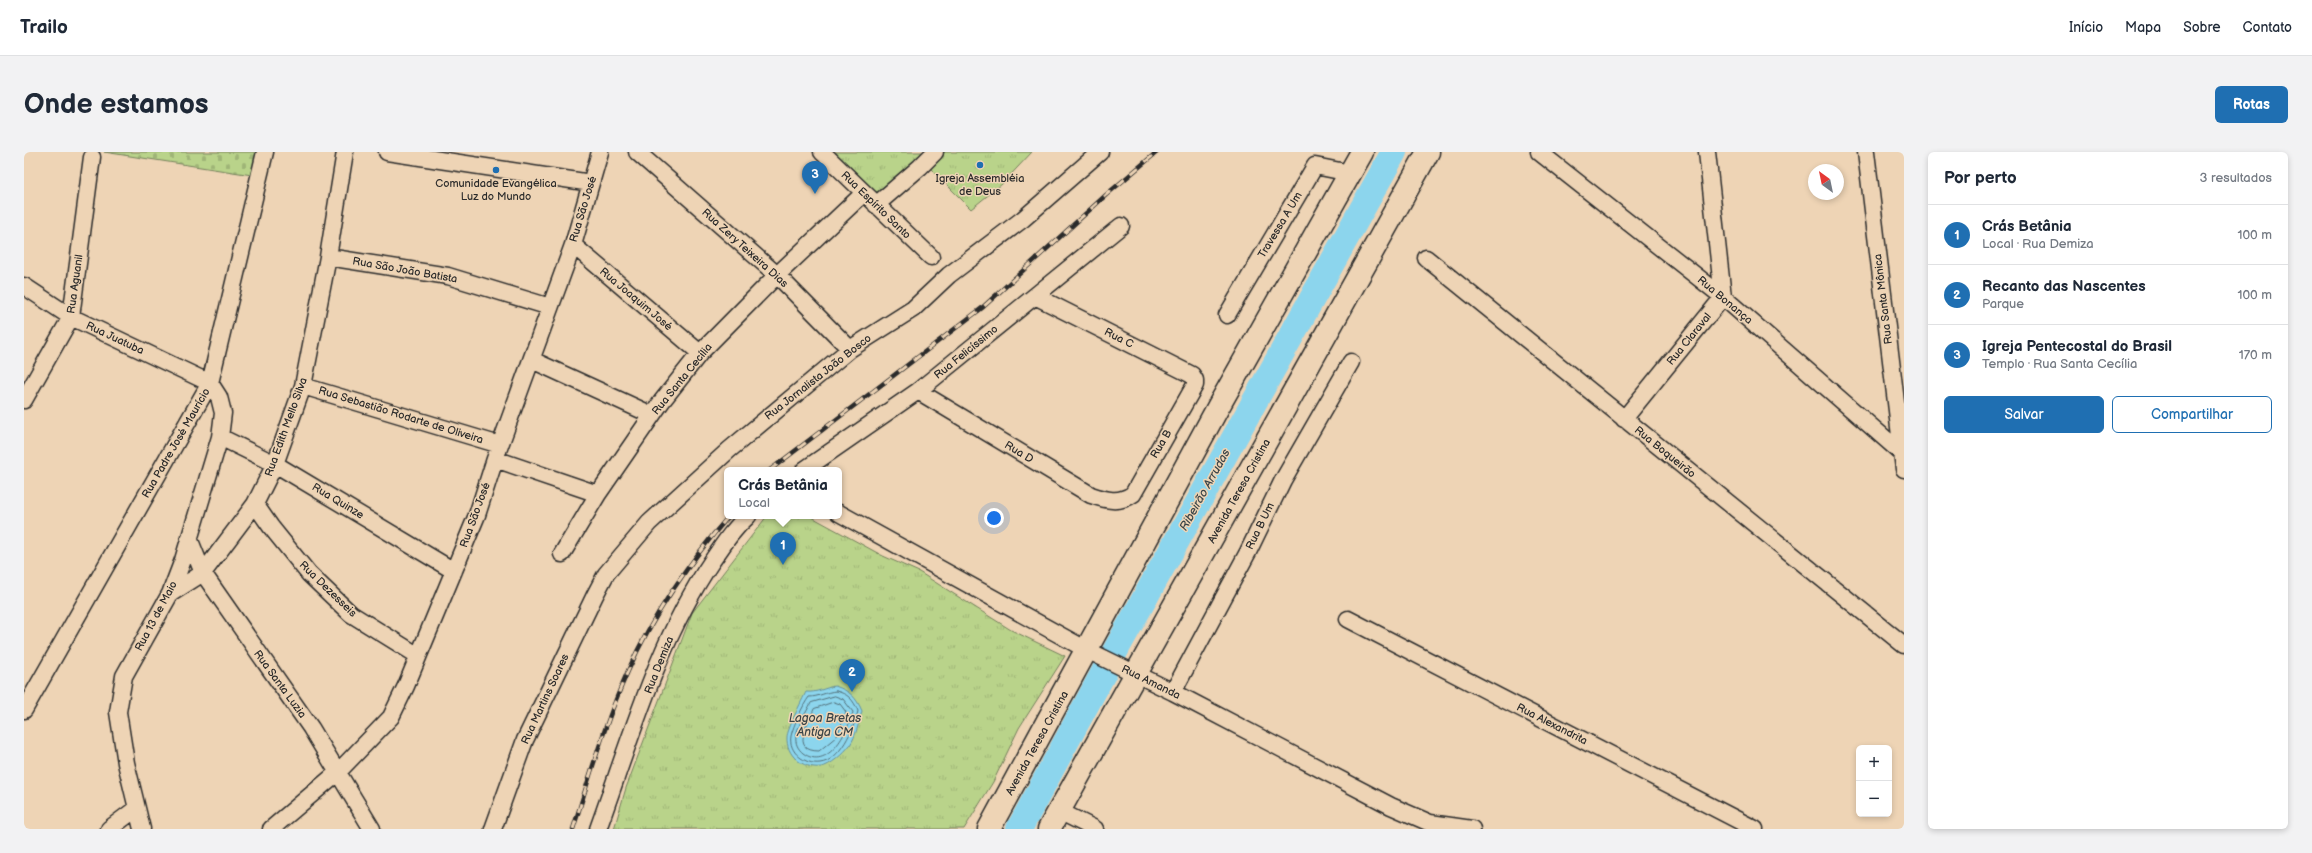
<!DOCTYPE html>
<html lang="pt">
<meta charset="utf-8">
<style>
body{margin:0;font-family:"Balsamiq Sans",sans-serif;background:#f2f2f3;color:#1f2937}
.controls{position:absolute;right:12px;bottom:12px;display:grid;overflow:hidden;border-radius:6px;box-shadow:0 2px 6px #0003}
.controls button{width:36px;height:36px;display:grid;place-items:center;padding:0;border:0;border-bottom:1px solid #e0e1e3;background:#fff;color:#1f2937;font:20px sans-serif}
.compass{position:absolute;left:1784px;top:12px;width:36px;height:36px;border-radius:50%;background:#fff;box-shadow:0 2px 6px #0003;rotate:327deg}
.you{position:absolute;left:970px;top:366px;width:14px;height:14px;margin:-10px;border:3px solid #fff;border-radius:50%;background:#1a73e8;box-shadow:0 0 0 6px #1a73e833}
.badge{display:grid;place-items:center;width:26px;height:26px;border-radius:50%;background:#1f6fb2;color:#fff;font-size:13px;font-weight:700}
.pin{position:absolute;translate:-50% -33px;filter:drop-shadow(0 1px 2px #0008)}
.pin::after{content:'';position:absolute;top:21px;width:14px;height:12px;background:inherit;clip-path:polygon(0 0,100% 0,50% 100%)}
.popup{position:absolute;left:700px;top:315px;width:118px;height:52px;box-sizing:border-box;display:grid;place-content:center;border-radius:6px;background:#fff;filter:drop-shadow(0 1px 3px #0005);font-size:13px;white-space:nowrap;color:#747a83}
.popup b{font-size:15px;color:#1f2937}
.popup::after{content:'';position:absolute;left:50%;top:100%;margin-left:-8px;border:8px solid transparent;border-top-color:#fff}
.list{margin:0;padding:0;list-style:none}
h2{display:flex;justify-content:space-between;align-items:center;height:52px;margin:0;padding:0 16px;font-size:17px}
h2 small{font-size:13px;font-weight:400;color:#747a83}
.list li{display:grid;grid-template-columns:26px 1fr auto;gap:12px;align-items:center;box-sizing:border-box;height:60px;padding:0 16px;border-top:1px solid #e0e1e3}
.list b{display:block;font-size:15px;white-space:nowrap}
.list p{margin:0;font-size:13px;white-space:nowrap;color:#747a83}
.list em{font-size:13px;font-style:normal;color:#747a83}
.actions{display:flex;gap:8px;padding:12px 16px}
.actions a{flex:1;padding:9px 0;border:1px solid #1f6fb2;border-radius:6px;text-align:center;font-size:14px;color:#1f6fb2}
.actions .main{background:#1f6fb2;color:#fff}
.map{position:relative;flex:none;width:1880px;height:677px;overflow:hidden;border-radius:6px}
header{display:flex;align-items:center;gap:24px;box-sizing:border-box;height:56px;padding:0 20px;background:#fff;border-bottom:1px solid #e0e1e3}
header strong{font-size:19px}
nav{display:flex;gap:22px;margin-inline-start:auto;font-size:14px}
.intro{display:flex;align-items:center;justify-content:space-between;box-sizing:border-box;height:96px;padding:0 24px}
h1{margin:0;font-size:28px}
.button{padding:10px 18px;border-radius:6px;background:#1f6fb2;color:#fff;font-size:14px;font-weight:700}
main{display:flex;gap:24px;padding:0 24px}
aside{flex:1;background:#fff;border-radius:6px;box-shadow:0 2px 6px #0003}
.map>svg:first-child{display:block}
</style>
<header>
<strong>Trailo</strong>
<nav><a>Início</a><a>Mapa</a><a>Sobre</a><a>Contato</a></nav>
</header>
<div class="intro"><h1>Onde estamos</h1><a class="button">Rotas</a></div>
<main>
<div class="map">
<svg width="1880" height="677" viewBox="0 0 1880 677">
<defs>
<pattern id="cemetery-stones" width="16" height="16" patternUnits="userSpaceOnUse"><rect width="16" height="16" fill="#b9d38a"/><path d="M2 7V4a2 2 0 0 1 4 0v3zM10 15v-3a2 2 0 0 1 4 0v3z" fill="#9fb577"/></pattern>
<pattern id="park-tufts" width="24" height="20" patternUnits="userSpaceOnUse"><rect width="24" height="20" fill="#b9d38a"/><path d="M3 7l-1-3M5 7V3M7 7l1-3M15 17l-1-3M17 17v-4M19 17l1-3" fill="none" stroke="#9fb577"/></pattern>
</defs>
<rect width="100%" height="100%" fill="#eed4b5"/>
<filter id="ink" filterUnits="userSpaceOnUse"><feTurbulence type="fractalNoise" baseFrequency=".025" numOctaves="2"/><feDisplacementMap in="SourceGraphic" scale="8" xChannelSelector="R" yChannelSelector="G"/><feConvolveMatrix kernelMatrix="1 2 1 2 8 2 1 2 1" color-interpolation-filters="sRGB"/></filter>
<g filter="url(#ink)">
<!-- cemetery -->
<path fill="url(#cemetery-stones)" stroke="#727f5a" d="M 80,0 L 232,0 L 228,23 Z"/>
<!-- park -->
<path fill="url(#park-tufts)" stroke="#727f5a" d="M 805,0 L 905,0 L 852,47 Z
M 918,0 L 1008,0 L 978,32 L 947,57 L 904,14 Z
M 743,364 L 786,364 L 859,404 L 895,420 L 987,478 L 1041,504 L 995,576 L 969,630 L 940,677 L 590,677 L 602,636 L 668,461 Z"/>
<!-- water -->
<path fill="#8cd5ed" stroke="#65919f" d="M 811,534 C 826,539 832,545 838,559 C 835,570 832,584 826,593 C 820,601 806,614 797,615 C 778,617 762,603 763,585 C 763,578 778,548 782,540 C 793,541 800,536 811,534 Z"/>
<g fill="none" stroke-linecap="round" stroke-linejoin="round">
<!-- shore -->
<path stroke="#526f79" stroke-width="1" d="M 812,539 C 824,542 829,547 834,559 C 830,576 816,609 796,611 C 781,613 764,600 767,584 C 769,574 779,553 785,545 C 795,545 801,540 812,539 Z
M 811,544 L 819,547 L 829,560 C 824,579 804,620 779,601 C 774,597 771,591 772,585 C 773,574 782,561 787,551 Z
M 810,550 L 816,552 L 822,560 L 813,584 L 795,599 C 766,599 784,572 790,557 Z"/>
<!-- river -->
<path stroke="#8cd5ed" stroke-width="26" d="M 995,677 L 1094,494 L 1370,0"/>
<!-- street casing -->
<g stroke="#2b2b2b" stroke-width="19">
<path id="street" d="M 363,0 L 567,31
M 613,0 L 753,123 L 826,197
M 798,0 L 907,105
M 1515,0 L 1699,145 L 1880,303
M 1842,0 L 1880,317
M 852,53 L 896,15 L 911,0
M 549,93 L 676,201
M 304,105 L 424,124 L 526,155
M 1402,106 L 1880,493
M 0,134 L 47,165 L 186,231
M 1203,163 L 1291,14 L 1326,21
M 508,208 L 628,263
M 279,234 L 476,293
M 894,239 L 1067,343 C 1082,348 1095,352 1109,342 L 1171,233 L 1171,228 L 1168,223 L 1011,144
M 0,248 L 47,165 L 68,5
M 1600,267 L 1699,145 L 1683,0
M 196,285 L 251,312 L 430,419
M 471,307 L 574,342
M 780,318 L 894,239 L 1097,74
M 231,352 L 247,375 L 285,422 L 327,462 L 393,503
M 815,361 L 1063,498 L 1149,540 L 1367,654 L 1406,671 L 1448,677
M 165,386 L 179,421 L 287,576 L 348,677
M 538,402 L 574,342 L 638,249 L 676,201 L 753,123 L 840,41
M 146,442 L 179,421 L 231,352 L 251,312 L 279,234 L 304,105 L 321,0
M 1324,467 L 1731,677
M 1149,540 L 1224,400 L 1259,328 L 1327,210
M 0,558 L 186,231 L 241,0
M 1035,659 L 1071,677
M 85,677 L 113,656
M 118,677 L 102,611 L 94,560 L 100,524 L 146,442 L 159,408 L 196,285 L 199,261 L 195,245 L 186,231
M 247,677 L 314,620 L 367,565 L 382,534 L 453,363 L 471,307 L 549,93 L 576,0
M 469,677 L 501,588 L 571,443 L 582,422 L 625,371 L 705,298 L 826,197 L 889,157 L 925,123 L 999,67 L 1076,0
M 574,677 C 607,586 634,489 688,409 C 699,393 709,377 724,364"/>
</g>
<!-- secondary casing -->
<g stroke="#2b2b2b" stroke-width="25">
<path id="secondary" d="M 965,677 L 1198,248 L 1338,0
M 1025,677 L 1404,0"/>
</g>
<!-- street -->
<use href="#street" stroke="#eed4b5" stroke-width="16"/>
<!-- secondary -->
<use href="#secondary" stroke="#eed4b5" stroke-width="22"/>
<!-- rail casing -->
<g stroke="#2b2b2b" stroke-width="4.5">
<path id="rail" d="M 746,318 L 958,156 L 1082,43 L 1133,0
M 549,677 C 566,624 581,570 604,519 C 627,466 667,407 705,364"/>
</g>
<!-- rail -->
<use href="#rail" stroke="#eed4b5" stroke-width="3" stroke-dasharray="9" stroke-linecap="butt"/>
</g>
</g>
<!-- markers -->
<g fill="#1f6fb2" stroke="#eed4b5" stroke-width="1.5">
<circle cx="956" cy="13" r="4"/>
<circle cx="472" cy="18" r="4"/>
</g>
<g text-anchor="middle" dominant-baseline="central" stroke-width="3" stroke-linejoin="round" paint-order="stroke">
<!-- poi labels -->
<g font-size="11" fill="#2b2b2b" stroke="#eed4b5">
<text x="956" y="26">Igreja Assembléia<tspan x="956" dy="13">de Deus</tspan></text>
<text x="472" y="31">Comunidade Evangélica<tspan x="472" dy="13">Luz do Mundo</tspan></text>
</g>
<!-- street labels -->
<g font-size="11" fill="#2b2b2b" stroke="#eed4b5">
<text transform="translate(852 53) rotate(44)">Rua Espírito Santo</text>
<text transform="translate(559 57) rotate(-73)">Rua São José</text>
<text transform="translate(1256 73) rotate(-59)">Travessa A Um</text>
<text transform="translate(721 96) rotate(42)">Rua Zery Teixeira Dias</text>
<text transform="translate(381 118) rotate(10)">Rua São João Batista</text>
<text transform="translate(51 132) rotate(-82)">Rua Aguanil</text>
<text transform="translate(612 147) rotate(40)">Rua Joaquim José</text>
<text transform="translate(1859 147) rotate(-97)">Rua Santa Mônica</text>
<text transform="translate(1701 148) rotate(40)">Rua Bonança</text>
<text transform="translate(91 186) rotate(25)">Rua Juatuba</text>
<text transform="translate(1095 186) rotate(27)">Rua C</text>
<text transform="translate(1665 187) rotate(-51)">Rua Claraval</text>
<text transform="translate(942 200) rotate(-39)">Rua Felicíssimo</text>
<text transform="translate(794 225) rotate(-38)">Rua Jornalista João Bosco</text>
<text transform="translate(658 227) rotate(-51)">Rua Santa Cecília</text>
<text transform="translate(377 263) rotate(17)">Rua Sebastião Rodarte de Oliveira</text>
<text transform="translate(262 275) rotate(-70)">Rua Edith Mello Silva</text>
<text transform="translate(152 291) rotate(-60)">Rua Padre José Maurício</text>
<text transform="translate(1137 292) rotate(-60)">Rua B</text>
<text transform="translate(995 300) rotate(31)">Rua D</text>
<text transform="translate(1641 300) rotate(39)">Rua Boqueirão</text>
<text transform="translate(1215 339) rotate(-61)">Avenida Teresa Cristina</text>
<text transform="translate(314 349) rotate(31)">Rua Quinze</text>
<text transform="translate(451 363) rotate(-70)">Rua São José</text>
<text transform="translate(1236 374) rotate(-64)">Rua B Um</text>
<text transform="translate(304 437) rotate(44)">Rua Dezesseis</text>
<text transform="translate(132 464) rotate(-62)">Rua 13 de Maio</text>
<text transform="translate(635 513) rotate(-68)">Rua Demiza</text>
<text transform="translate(1127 530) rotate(26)">Rua Amanda</text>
<text transform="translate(256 532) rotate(54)">Rua Santa Luzia</text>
<text transform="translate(521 547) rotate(-65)">Rua Martins Soares</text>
<text transform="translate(1528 572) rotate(27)">Rua Alexandrita</text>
<text transform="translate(1013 591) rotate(-61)">Avenida Teresa Cristina</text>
</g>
<!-- water labels -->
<g font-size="12" font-style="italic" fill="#3a4448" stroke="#eed4b5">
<text transform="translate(1181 338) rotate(-61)">Ribeirão Arrudas</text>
<text x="801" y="566">Lagoa Bretas<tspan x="801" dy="14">Antiga CM</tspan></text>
</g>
</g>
</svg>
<div class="controls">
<button>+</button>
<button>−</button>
</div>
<svg class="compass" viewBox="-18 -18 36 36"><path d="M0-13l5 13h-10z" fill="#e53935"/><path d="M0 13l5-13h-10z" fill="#747a83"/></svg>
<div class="you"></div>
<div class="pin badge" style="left:759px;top:413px">1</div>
<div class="popup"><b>Crás Betânia</b>Local</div>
<div class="pin badge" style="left:828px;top:540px">2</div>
<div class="pin badge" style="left:791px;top:42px">3</div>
</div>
<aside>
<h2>Por perto<small>3 resultados</small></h2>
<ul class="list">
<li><span class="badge">1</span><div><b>Crás Betânia</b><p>Local · Rua Demiza</p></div><em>100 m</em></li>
<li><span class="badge">2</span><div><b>Recanto das Nascentes</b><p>Parque</p></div><em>100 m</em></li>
<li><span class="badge">3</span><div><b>Igreja Pentecostal do Brasil</b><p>Templo · Rua Santa Cecília</p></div><em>170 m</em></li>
</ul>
<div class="actions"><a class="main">Salvar</a><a>Compartilhar</a></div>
</aside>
</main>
